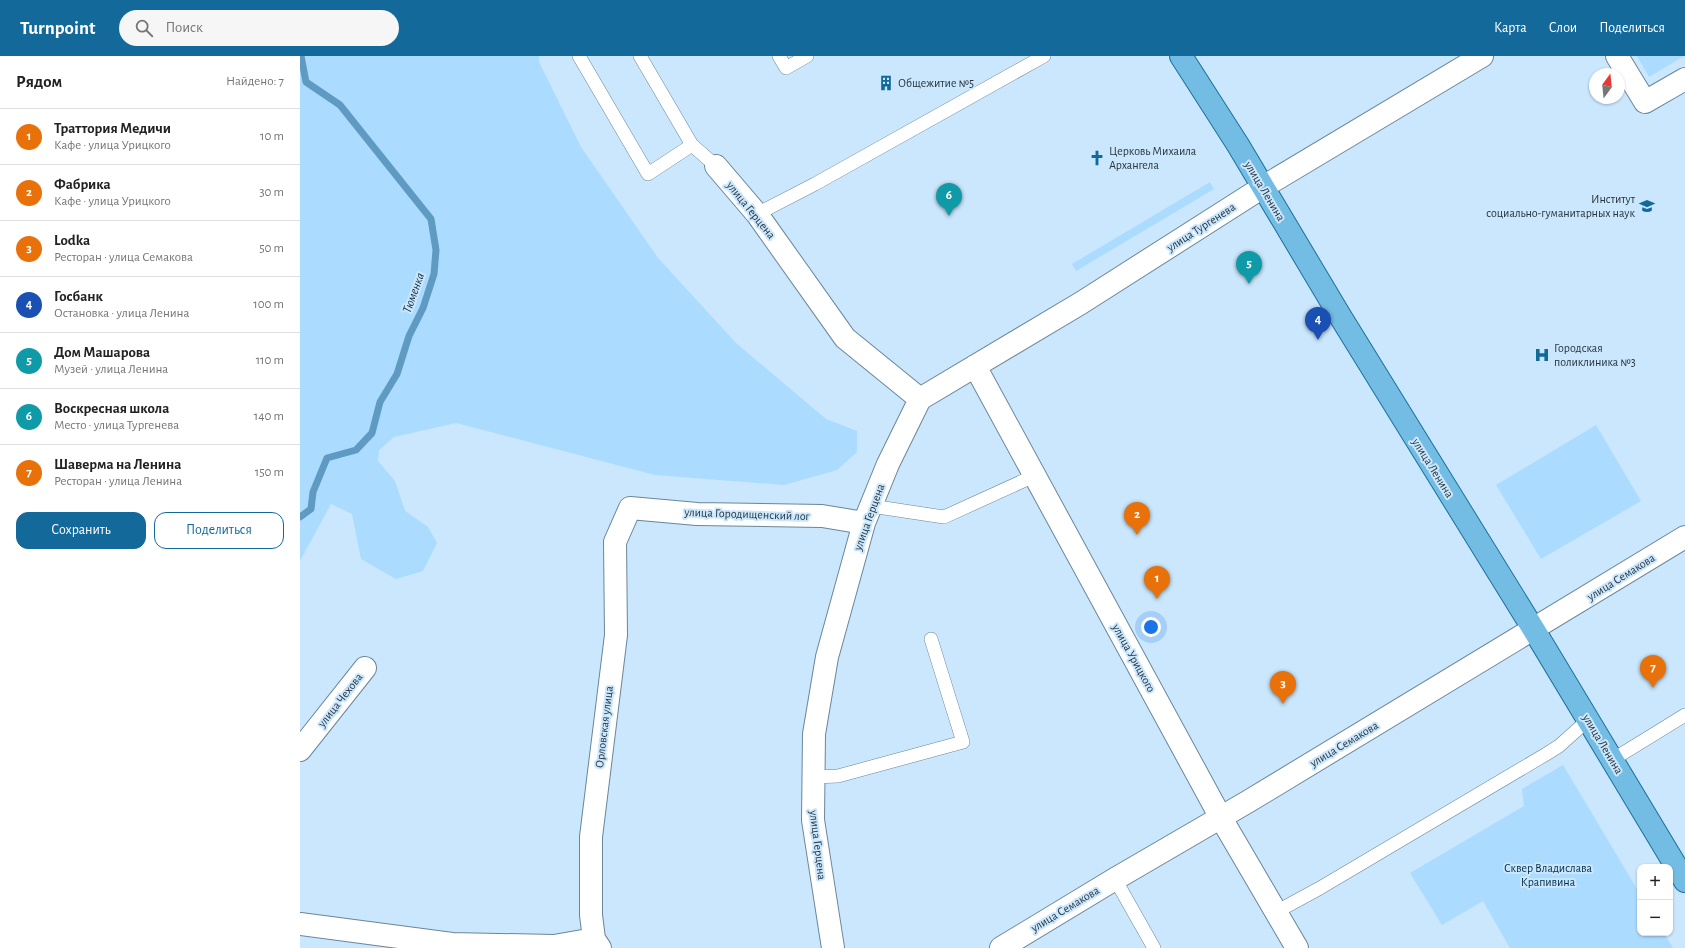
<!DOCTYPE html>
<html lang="ru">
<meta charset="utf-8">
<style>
body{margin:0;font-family:"Alegreya Sans",sans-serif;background:#f6f6f6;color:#222}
.controls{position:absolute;right:12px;bottom:12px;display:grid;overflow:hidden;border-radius:8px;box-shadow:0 1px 3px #0004}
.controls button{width:36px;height:36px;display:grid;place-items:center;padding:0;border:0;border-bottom:1px solid #e0e0e0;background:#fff;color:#222;font:20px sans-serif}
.compass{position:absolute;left:1289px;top:12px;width:36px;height:36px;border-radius:50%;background:#fff;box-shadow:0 1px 3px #0004;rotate:15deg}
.you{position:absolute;left:851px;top:571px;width:14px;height:14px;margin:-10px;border:3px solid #fff;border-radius:50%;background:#1a73e8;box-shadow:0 0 0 6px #1a73e833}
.badge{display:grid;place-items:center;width:26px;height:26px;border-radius:50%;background:#136999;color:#fff;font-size:13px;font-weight:700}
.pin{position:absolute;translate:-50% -33px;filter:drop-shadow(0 1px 2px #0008)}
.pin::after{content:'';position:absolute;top:21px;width:14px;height:12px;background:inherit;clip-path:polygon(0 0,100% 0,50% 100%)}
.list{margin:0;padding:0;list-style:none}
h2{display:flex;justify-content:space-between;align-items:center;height:52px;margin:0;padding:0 16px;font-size:17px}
h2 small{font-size:13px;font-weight:400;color:#767676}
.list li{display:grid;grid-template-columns:26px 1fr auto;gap:12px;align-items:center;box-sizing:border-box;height:56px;padding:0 16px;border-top:1px solid #e0e0e0}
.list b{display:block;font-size:15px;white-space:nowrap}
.list p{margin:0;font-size:13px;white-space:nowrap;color:#767676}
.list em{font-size:13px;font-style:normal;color:#767676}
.actions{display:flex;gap:8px;padding:12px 16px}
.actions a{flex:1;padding:9px 0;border:1px solid #136999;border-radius:12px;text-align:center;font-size:14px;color:#136999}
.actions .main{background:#136999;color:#fff}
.icon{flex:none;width:22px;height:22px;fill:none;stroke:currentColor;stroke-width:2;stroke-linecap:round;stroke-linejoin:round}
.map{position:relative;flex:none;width:1385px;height:892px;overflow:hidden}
header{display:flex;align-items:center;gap:24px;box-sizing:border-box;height:56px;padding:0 20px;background:#136999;color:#fff}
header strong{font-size:19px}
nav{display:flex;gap:22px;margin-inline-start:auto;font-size:14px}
.search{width:280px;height:36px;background:#f6f6f6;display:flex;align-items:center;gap:10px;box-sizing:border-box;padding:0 14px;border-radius:22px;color:#767676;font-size:15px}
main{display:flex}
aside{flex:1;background:#fff}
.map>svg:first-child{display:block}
</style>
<header>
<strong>Turnpoint</strong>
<div class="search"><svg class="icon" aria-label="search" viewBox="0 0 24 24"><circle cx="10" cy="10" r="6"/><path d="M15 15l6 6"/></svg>Поиск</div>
<nav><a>Карта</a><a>Слои</a><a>Поделиться</a></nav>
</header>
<main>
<aside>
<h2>Рядом<small>Найдено: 7</small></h2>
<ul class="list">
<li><span class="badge" style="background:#e8710a">1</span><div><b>Траттория Медичи</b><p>Кафе · улица Урицкого</p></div><em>10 m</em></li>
<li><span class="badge" style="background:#e8710a">2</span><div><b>Фабрика</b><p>Кафе · улица Урицкого</p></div><em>30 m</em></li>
<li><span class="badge" style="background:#e8710a">3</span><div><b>Lodka</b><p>Ресторан · улица Семакова</p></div><em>50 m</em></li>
<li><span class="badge" style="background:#1a4fb4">4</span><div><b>Госбанк</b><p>Остановка · улица Ленина</p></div><em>100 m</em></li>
<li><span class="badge" style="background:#0f9aa8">5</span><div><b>Дом Машарова</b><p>Музей · улица Ленина</p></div><em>110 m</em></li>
<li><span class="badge" style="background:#0f9aa8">6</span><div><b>Воскресная школа</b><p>Место · улица Тургенева</p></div><em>140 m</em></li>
<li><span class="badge" style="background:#e8710a">7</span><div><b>Шаверма на Ленина</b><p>Ресторан · улица Ленина</p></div><em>150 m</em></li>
</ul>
<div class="actions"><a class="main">Сохранить</a><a>Поделиться</a></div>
</aside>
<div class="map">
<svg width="1385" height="892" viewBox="0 0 1385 892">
<rect width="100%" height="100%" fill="#cae7fd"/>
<!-- green -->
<path fill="#abdbff" d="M 0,0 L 239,0 L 239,6 L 281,91 L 358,202 L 436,287 L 526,363 L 557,375 L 557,396 L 537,414 L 484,429 L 355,419 L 156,367 L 94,381 L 79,394 L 78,405 L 95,425 L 105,455 L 128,471 L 137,487 L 123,515 L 96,523 L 61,503 L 52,458 L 31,448 L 0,505 Z
M 1337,0 L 1384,0 L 1349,21 Z
M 910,126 L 914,133 L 776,215 L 772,208 Z
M 1296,369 L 1341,445 L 1241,503 L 1196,429 Z
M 1263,709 L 1340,838 L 1340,877 L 1364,877 L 1373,892 L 1210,892 L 1183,845 L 1142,869 L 1110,817 L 1224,750 L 1222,733 Z"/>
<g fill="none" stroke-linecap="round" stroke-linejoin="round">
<!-- stream -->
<path stroke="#5f9ac3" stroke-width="7" d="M 0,461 L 11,453 L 13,436 L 27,402 L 56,394 L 72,377 L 80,346 L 97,318 L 109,280 L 123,252 L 134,218 L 136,194 L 131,163 L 40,49 L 6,26 L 1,0"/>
<!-- service casing -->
<g stroke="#6b869a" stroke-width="14">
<path id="service" d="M 279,0 L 348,118 L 392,89
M 340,0 L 392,89 L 416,110
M 479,0 L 486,12 L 507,0
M 457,158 L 515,128 L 744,0
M 571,450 L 644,461 L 734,420
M 1312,704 L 1385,659
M 513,721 L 538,720 L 663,686 L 631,583
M 815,823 L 854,892
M 976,856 L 1020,832 L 1248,697 L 1259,690 L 1288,664"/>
</g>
<!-- minor casing -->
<g stroke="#6b869a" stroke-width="24">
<path id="minor" d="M 1317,0 L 1345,46 L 1385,23
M 416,110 L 457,158 L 545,282 L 620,343
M 675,310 L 921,762 L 997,892
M 620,343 L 781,247 L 963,131 L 1182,0
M 0,694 L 65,612
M 0,868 L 152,888 L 254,890 L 294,883
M 300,892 L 294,883 L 291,859 L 291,781 L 316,579 L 315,486 L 330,452 L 397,458 L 522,460 L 564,467
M 533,892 L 513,764 L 514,678 L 527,601 L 564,467 L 588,408 L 620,343
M 701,892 L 815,823 L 949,745 L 1385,481"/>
</g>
<!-- primary casing -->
<g stroke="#1c709d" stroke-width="24">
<path id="primary" d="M 881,0 L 938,89 L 1040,260 L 1234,574 L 1385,825"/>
</g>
<!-- service -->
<use href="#service" stroke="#fff" stroke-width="13"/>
<!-- minor -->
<use href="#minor" stroke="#fff" stroke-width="22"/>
<!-- primary -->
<use href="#primary" stroke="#73bce3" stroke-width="22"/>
</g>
<!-- icons -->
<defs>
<g id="building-bare" transform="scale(1.2)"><path d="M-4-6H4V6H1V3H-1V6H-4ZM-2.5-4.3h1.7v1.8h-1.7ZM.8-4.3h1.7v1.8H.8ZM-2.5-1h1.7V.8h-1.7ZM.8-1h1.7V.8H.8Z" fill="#136999" stroke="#cae7fd" stroke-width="2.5" paint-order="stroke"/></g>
<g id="church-bare" transform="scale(1.2)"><path d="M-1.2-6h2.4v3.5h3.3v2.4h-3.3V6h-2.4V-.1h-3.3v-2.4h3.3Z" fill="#136999" stroke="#cae7fd" stroke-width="2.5" paint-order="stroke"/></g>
<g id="university-bare" transform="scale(1.2)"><path d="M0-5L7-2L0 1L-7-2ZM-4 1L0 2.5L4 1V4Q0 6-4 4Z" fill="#136999" stroke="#cae7fd" stroke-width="2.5" paint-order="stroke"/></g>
<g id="hospital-bare" transform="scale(1.2)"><path d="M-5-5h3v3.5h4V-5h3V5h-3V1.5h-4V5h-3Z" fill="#136999" stroke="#cae7fd" stroke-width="2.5" paint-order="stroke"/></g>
</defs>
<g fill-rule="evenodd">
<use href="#building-bare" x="586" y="27"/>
<use href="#church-bare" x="797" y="102"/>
<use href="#university-bare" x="1347" y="150"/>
<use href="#hospital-bare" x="1242" y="299"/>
</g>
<g text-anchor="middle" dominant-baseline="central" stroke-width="4" stroke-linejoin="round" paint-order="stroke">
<!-- poi labels -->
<g font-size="12" fill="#29353d" stroke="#cae7fd" text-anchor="start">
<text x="598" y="27">Общежитие №5</text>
<text x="809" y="95">Церковь Михаила<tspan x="809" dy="14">Архангела</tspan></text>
<text x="1335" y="143" text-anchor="end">Институт<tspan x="1335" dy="14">социально-гуманитарных наук</tspan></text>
<text x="1254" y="292">Городская<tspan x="1254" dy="14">поликлиника №3</tspan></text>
</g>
<!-- street labels -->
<g font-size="12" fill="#29353d" stroke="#cae7fd">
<text transform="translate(965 135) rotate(59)">улица Ленина</text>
<text transform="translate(451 154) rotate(51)">улица Герцена</text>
<text transform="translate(901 171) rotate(-33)">улица Тургенева</text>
<text transform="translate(1133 412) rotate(58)">улица Ленина</text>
<text transform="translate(447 458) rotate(2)">улица Городищенский лог</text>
<text transform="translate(569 461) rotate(-70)">улица Герцена</text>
<text transform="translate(1321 521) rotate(-32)">улица Семакова</text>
<text transform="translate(834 602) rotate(61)">улица Урицкого</text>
<text transform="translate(40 644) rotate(-52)">улица Чехова</text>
<text transform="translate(304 671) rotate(-83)">Орловская улица</text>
<text transform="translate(1044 688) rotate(-31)">улица Семакова</text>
<text transform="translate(1303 688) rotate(59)">улица Ленина</text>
<text transform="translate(518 789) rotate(83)">улица Герцена</text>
<text transform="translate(765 853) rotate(-31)">улица Семакова</text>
</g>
<!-- park labels -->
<g font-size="12" fill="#002f4b" stroke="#cae7fd">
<text x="1248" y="812">Сквер Владислава<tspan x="1248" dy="14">Крапивина</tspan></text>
</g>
<!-- water labels -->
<g font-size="13" font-style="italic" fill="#132e40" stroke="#cae7fd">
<text transform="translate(114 237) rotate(-70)">Тюменка</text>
</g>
</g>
</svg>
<div class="controls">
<button>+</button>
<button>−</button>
</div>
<svg class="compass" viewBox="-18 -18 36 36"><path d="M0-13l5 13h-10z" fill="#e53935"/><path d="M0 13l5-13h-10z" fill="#767676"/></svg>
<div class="you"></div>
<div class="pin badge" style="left:857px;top:543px;background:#e8710a">1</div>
<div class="pin badge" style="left:837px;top:479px;background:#e8710a">2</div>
<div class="pin badge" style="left:983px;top:648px;background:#e8710a">3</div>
<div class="pin badge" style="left:1018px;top:284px;background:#1a4fb4">4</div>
<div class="pin badge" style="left:949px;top:228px;background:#0f9aa8">5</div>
<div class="pin badge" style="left:649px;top:160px;background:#0f9aa8">6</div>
<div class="pin badge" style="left:1353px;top:632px;background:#e8710a">7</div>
</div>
</main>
